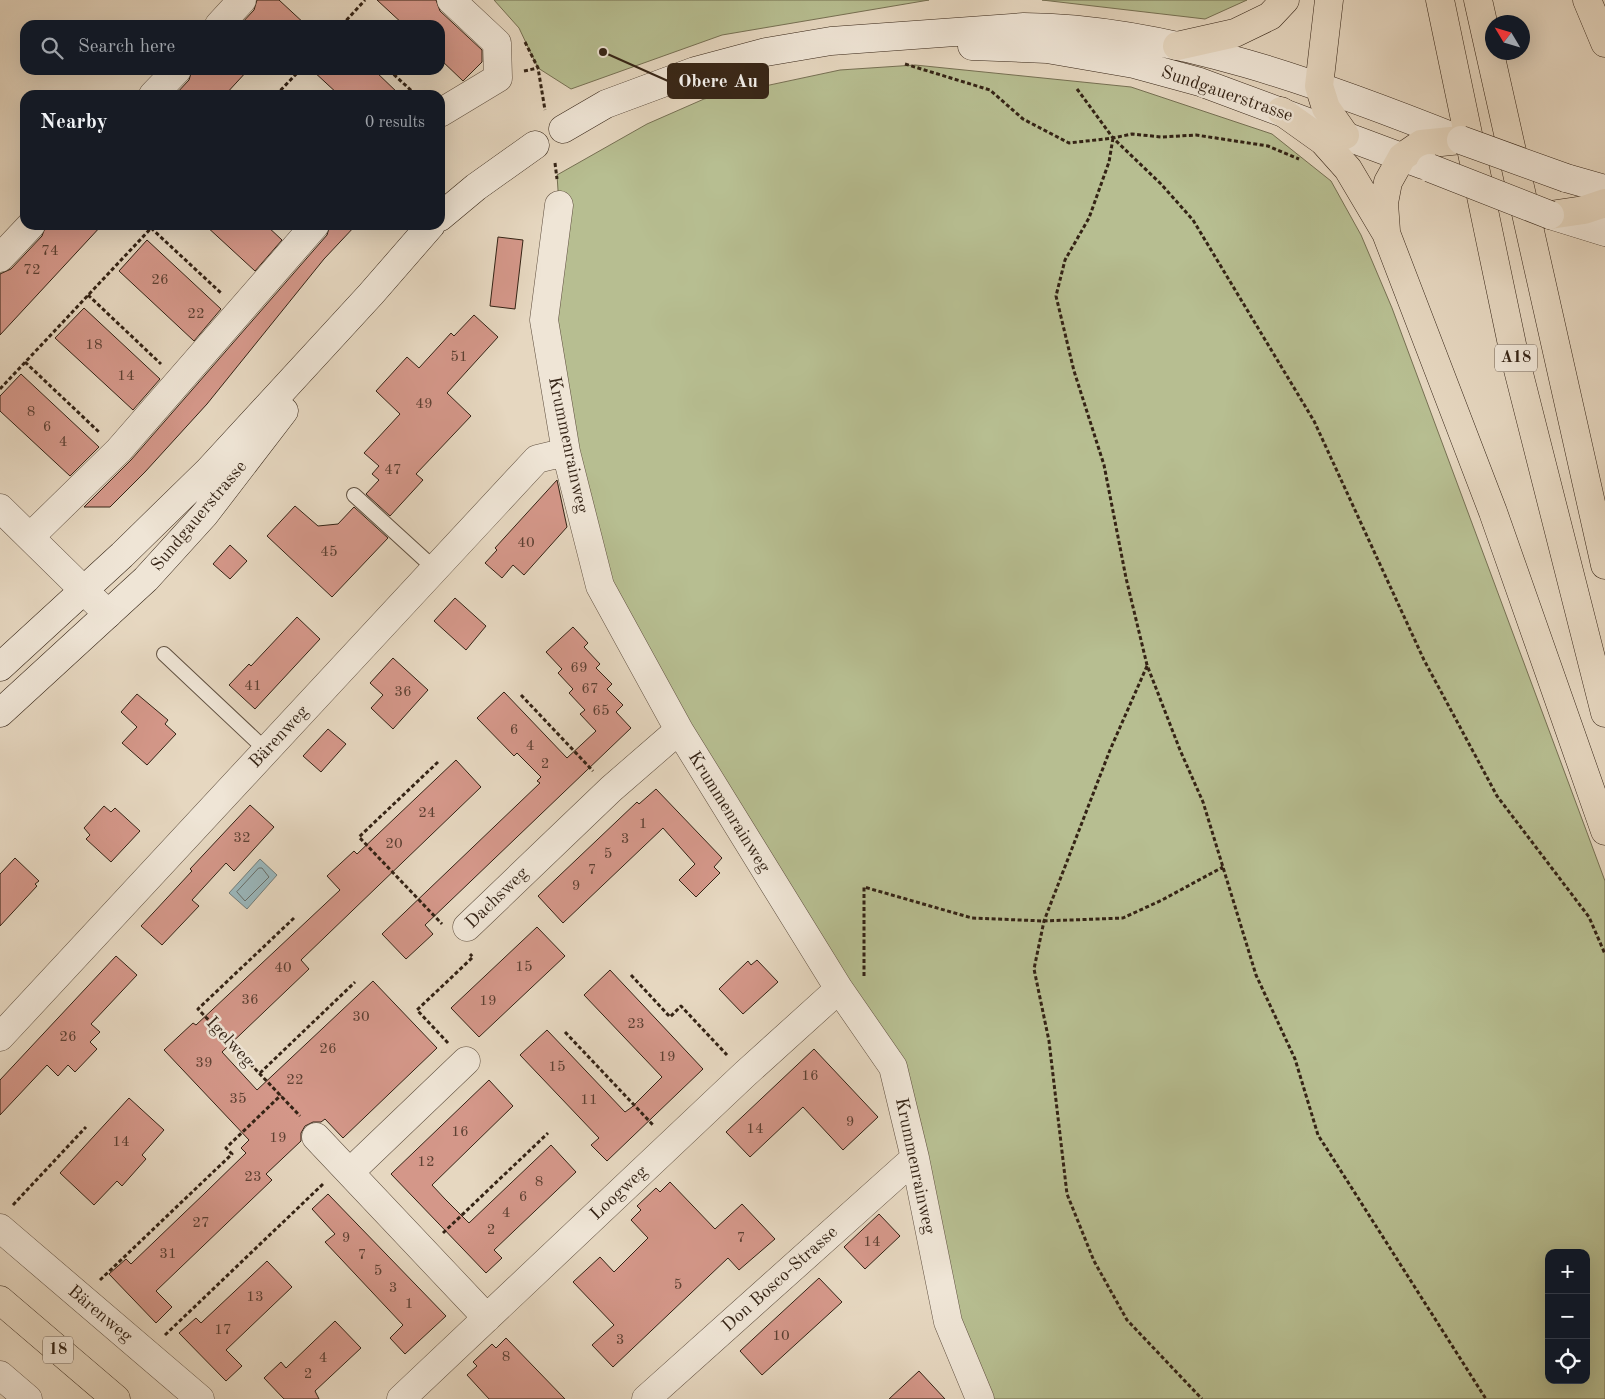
<!DOCTYPE html>
<meta charset="utf-8">
<style>
body{margin:0;font-family:"Old Standard TT",serif;background:#20242c;color:#f1f3f6}
.controls{position:absolute;right:15px;bottom:15px;display:grid;overflow:hidden;border-radius:10px;box-shadow:0 5px 20px #0002}
.controls button{width:45px;height:45px;display:grid;place-items:center;padding:0;border:0;border-bottom:1px solid #363941;background:#171b24;color:#f1f3f6;font:25px sans-serif}
.compass{position:absolute;left:1485px;top:15px;width:45px;height:45px;border-radius:50%;background:#171b24;box-shadow:0 5px 20px #0002;rotate:308deg}
.list{margin:0;padding:0;list-style:none}
h2{display:flex;justify-content:space-between;align-items:center;height:65px;margin:0;padding:0 20px;font-size:21px}
h2 small{font-size:16px;font-weight:400;color:#9ea1a6}
.icon{flex:none;width:28px;height:28px;fill:none;stroke:currentColor;stroke-width:2;stroke-linecap:round;stroke-linejoin:round}
.map{position:relative;flex:none;width:1605px;height:1399px;overflow:hidden}
.search{position:absolute;background:#171b24;box-shadow:0 5px 20px #0002;left:20px;top:20px;width:425px;height:55px;display:flex;align-items:center;gap:12px;box-sizing:border-box;padding:0 18px;border-radius:15px;color:#9ea1a6;font-size:19px}
.panel{position:absolute;background:#171b24;box-shadow:0 5px 20px #0002;left:20px;top:90px;width:425px;height:140px;border-radius:15px}
.map>svg:first-child{display:block}
</style>
<div class="map">
<svg width="1605" height="1399" viewBox="0 0 1605 1399">
<rect width="100%" height="100%" fill="#e6d7c0"/>
<filter id="stains"><feTurbulence type="fractalNoise" baseFrequency=".004" numOctaves="4"/><feColorMatrix values="0 0 0 0 .2 0 0 0 0 .09 0 0 0 0 .02 0 0 0 .5 -.17"/></filter>
<radialGradient id="worn" r=".72"><stop offset=".6" stop-color="#630" stop-opacity="0"/><stop offset="1" stop-color="#630" stop-opacity=".3"/></radialGradient>
<!-- green -->
<path fill="#b7be91" stroke="#767053" fill-rule="evenodd" d="M 494,0 L 929,0 L 722,35 L 571,89 L 538,68 L 519,28 Z
M 1042,0 L 1247,0 L 1205,19 Z
M 915,65 L 1131,87 L 1272,134 L 1331,181 L 1361,235 L 1392,308 L 1605,881 L 1605,1399 L 980,1399 L 893,1067 L 600,586 L 544,320 L 559,205 L 557,175 L 647,124 L 704,99 L 840,70 ZM 1549,1253 L 1586,1253 L 1586,1380 L 1549,1380 Z"/>
<!-- water -->
<path fill="#9ab7bc" stroke="#717c79" d="M 260,859 L 277,875 L 247,909 L 229,893 Z"/>
<g fill="none" stroke-linecap="round" stroke-linejoin="round">
<!-- shore -->
<path stroke="#676d68" stroke-width="1" d="M 259,868 L 262,868 L 269,877 L 245,901 L 237,892 Z"/>
</g>
<!-- building -->
<path fill="#d49789" stroke="#342315" d="M 257,0 L 279,0 L 306,25 L 240,25 L 254,10 Z
M 377,0 L 436,0 L 440,11 L 482,50 L 482,62 L 463,81 L 440,59 L 440,25 L 404,25 Z
M 192,70 L 248,70 L 225,95 L 175,95 L 189,80 Z
M 312,70 L 374,70 L 400,95 L 339,95 Z
M 46,225 L 102,225 L 0,335 L 0,274 L 11,269 L 42,236 Z
M 205,225 L 266,225 L 282,240 L 255,271 Z
M 330,225 L 356,225 L 324,259 L 207,404 L 145,472 L 110,507 L 84,507 L 131,460 L 327,235 Z
M 498,237 L 523,240 L 515,309 L 490,306 Z
M 147,240 L 221,309 L 194,341 L 119,271 Z
M 84,308 L 160,379 L 133,410 L 55,338 Z
M 474,315 L 498,337 L 447,393 L 471,416 L 416,474 L 423,480 L 390,516 L 366,494 L 379,480 L 372,474 L 379,466 L 364,453 L 400,414 L 376,391 L 407,357 L 419,368 L 451,333 L 454,336 Z
M 21,374 L 99,447 L 70,476 L 0,411 L 0,396 Z
M 557,480 L 567,527 L 524,575 L 513,565 L 502,578 L 485,563 L 497,550 L 495,548 Z
M 295,506 L 318,526 L 338,524 L 354,507 L 388,538 L 332,597 L 267,536 Z
M 230,545 L 247,561 L 230,579 L 213,564 Z
M 455,598 L 486,626 L 466,650 L 434,621 Z
M 297,617 L 320,639 L 255,709 L 229,685 L 249,664 L 251,666 Z
M 573,627 L 588,643 L 584,647 L 600,664 L 596,668 L 612,684 L 607,689 L 623,705 L 616,712 L 631,728 L 425,925 L 433,934 L 406,959 L 382,934 L 540,783 L 537,781 L 541,777 L 517,753 L 514,756 L 477,718 L 504,692 L 567,758 L 596,731 L 580,714 L 585,710 L 569,693 L 573,689 L 558,673 L 562,669 L 546,652 Z
M 393,658 L 428,690 L 393,729 L 371,708 L 383,695 L 370,683 Z
M 137,694 L 168,720 L 165,724 L 176,734 L 147,765 L 122,743 L 137,727 L 121,712 Z
M 328,729 L 346,744 L 321,772 L 303,756 Z
M 456,760 L 481,787 L 301,960 L 309,969 L 222,1052 L 257,1090 L 373,981 L 437,1048 L 343,1138 L 325,1119 L 321,1122 L 313,1122 L 305,1126 L 301,1133 L 301,1141 L 266,1174 L 272,1180 L 156,1291 L 172,1307 L 156,1323 L 109,1274 L 126,1259 L 131,1264 L 206,1192 L 246,1153 L 241,1148 L 249,1140 L 164,1050 L 193,1023 L 196,1025 L 340,890 L 327,876 L 354,851 L 357,854 Z
M 656,789 L 722,858 L 714,867 L 720,873 L 696,897 L 679,880 L 695,864 L 663,828 L 563,923 L 538,896 L 637,802 L 639,804 Z
M 250,805 L 274,827 L 234,871 L 226,863 L 192,900 L 199,906 L 162,945 L 141,926 L 192,871 L 190,869 Z
M 104,806 L 111,812 L 115,808 L 140,831 L 111,862 L 86,839 L 90,835 L 84,828 Z
M 15,858 L 39,881 L 35,884 L 37,886 L 0,926 L 0,874 Z
M 537,927 L 565,956 L 479,1037 L 451,1008 Z
M 116,956 L 137,975 L 91,1024 L 100,1032 L 90,1042 L 97,1049 L 75,1072 L 68,1065 L 58,1076 L 47,1065 L 0,1115 L 0,1080 Z
M 757,960 L 778,982 L 743,1014 L 719,989 L 748,961 L 751,965 Z
M 610,970 L 703,1069 L 607,1161 L 591,1145 L 599,1138 L 520,1055 L 547,1030 L 625,1112 L 632,1107 L 662,1077 L 584,995 Z
M 814,1049 L 878,1117 L 843,1150 L 803,1107 L 750,1157 L 726,1132 Z
M 489,1080 L 513,1106 L 432,1185 L 445,1199 L 469,1223 L 551,1145 L 576,1172 L 494,1250 L 502,1258 L 486,1273 L 391,1174 Z
M 129,1098 L 164,1130 L 142,1155 L 146,1159 L 122,1186 L 117,1181 L 94,1205 L 60,1173 Z
M 670,1182 L 715,1229 L 742,1204 L 775,1239 L 739,1270 L 728,1258 L 613,1367 L 592,1345 L 614,1325 L 573,1282 L 600,1257 L 614,1272 L 648,1238 L 631,1220 L 641,1210 L 637,1206 L 656,1188 L 660,1192 Z
M 328,1194 L 446,1316 L 405,1354 L 390,1338 L 403,1325 L 325,1242 L 335,1234 L 312,1209 Z
M 879,1214 L 900,1236 L 865,1269 L 844,1247 Z
M 267,1261 L 292,1287 L 226,1350 L 242,1366 L 226,1381 L 179,1333 L 196,1318 L 201,1323 Z
M 819,1278 L 842,1302 L 762,1375 L 740,1351 Z
M 335,1321 L 361,1348 L 315,1391 L 319,1399 L 284,1399 L 264,1378 L 281,1362 L 286,1368 Z
M 506,1338 L 565,1399 L 489,1399 L 467,1375 L 477,1366 L 473,1362 L 492,1344 L 496,1348 Z
M 919,1371 L 945,1399 L 889,1399 Z"/>
<g fill="none" stroke-linecap="round" stroke-linejoin="round">
<!-- lane casing -->
<g stroke="#605040" stroke-width="16">
<path id="lane" d="M 354,495 L 435,569
M 164,654 L 266,750"/>
</g>
<!-- street casing -->
<g stroke="#605040" stroke-width="29">
<path id="street" d="M 219,25 L 242,0
M 153,95 L 177,70
M 440,113 L 498,78 L 497,43 L 451,0
M 559,205 L 544,320 L 566,452 L 600,586 L 679,730 L 839,989 L 893,1067 L 915,1158 L 948,1322 L 980,1399
M 0,258 L 31,225
M 0,508 L 108,614
M 30,537 L 119,450 L 315,225
M 467,927 L 611,789 L 679,730
M 0,1037 L 537,459 L 566,452
M 316,1137 L 487,1318
M 350,1172 L 466,1061
M 0,1228 L 200,1399
M 0,1375 L 28,1399
M 401,1399 L 745,1074 L 839,989
M 646,1399 L 915,1158"/>
</g>
<!-- secondary casing -->
<g stroke="#342315" stroke-width="29">
<path id="secondary" d="M 972,46 L 1047,49 L 1134,64 L 1200,82 L 1423,165
M 563,129 L 606,104 L 695,71 L 766,52 L 831,41 L 1024,27 C 1170,28 1326,86 1461,140
M 1566,178 L 1605,189
M 1550,215 L 1605,232
M 440,217 L 476,187 L 535,145
M 0,667 L 122,555 L 209,470 L 371,294 L 431,225
M 0,713 L 146,579 L 205,514 L 284,411"/>
</g>
<!-- primary casing -->
<g stroke="#342315" stroke-width="29">
<path id="primary" d="M 0,1300 L 116,1399"/>
</g>
<!-- highway casing -->
<g stroke="#342315" stroke-width="29">
<path id="highway" d="M 1329,0 L 1319,86 L 1326,108 L 1345,135
M 1440,0 L 1514,354 L 1605,713
M 1478,0 L 1605,565
M 1587,0 L 1605,43
M 1177,46 L 1235,33 L 1270,16 L 1285,0
M 1281,111 L 1323,141 L 1348,169 L 1386,233 L 1493,512 L 1605,831
M 1550,215 L 1584,210 L 1605,203
M 1386,231 L 1384,203 L 1388,182 L 1402,157 L 1421,144 L 1461,140"/>
</g>
<!-- path -->
<path stroke="#342315" stroke-width="3" stroke-dasharray="4 2.5" stroke-linecap="butt" d="M 342,25 L 365,0
M 525,42 L 538,68 L 545,110
M 905,64 L 990,90 L 1023,119 L 1069,143 L 1113,138 L 1132,134 L 1161,137 L 1196,135 L 1268,146 L 1299,159
M 389,70 L 416,95
M 524,71 L 538,68
M 1077,89 L 1113,138 L 1161,184 L 1193,220 L 1314,421 L 1424,660 L 1497,796 L 1589,917 L 1605,954
M 276,95 L 300,70
M 1113,138 L 1109,162 L 1089,218 L 1065,260 L 1056,296 L 1074,371 L 1104,465 L 1126,578 L 1147,665 L 1180,750 L 1203,802 L 1256,975 L 1295,1059 L 1318,1135 L 1486,1399
M 555,163 L 557,179
M 151,228 L 221,293
M 88,295 L 161,364
M 25,362 L 100,433
M 0,389 L 154,225
M 1147,666 L 1110,750 L 1044,921 L 1034,969 L 1049,1041 L 1067,1194 L 1094,1261 L 1127,1320 L 1202,1399
M 521,695 L 593,771
M 438,762 L 359,837 L 442,924
M 294,918 L 198,1009 L 300,1116
M 631,975 L 670,1017 L 681,1006 L 727,1055
M 864,976 L 864,887 L 972,918 L 1044,921 L 1123,918 L 1162,900 L 1223,867
M 565,1032 L 653,1125
M 448,1043 L 417,1010 L 473,957 L 470,954
M 260,1073 L 355,982
M 13,1205 L 86,1127
M 443,1233 L 548,1133
M 100,1280 L 232,1154 L 226,1148 L 281,1095
M 165,1335 L 323,1184"/>
<!-- lane -->
<use href="#lane" stroke="#efe5d6" stroke-width="14"/>
<!-- street -->
<use href="#street" stroke="#efe5d6" stroke-width="28"/>
<!-- secondary -->
<use href="#secondary" stroke="#efe5d6" stroke-width="28"/>
<!-- primary -->
<use href="#primary" stroke="#e6d7c0" stroke-width="28"/>
<!-- highway -->
<use href="#highway" stroke="#e6d7c0" stroke-width="28"/>
<!-- secondary-bridge casing -->
<g stroke="#342315" stroke-width="29" stroke-linecap="butt">
<path id="secondary-bridge" d="M 1461,140 L 1566,178
M 1430,168 L 1550,215"/>
</g>
<!-- secondary-bridge -->
<use href="#secondary-bridge" stroke="#efe5d6" stroke-width="28"/>
</g>
<g text-anchor="middle" dominant-baseline="central" stroke-width="5" stroke-linejoin="round" paint-order="stroke">
<!-- number labels -->
<g font-size="15" fill="#5c4032">
<text x="50" y="251">74</text>
<text x="32" y="270">72</text>
<text x="160" y="280">26</text>
<text x="196" y="314">22</text>
<text x="94" y="345">18</text>
<text x="459" y="357">51</text>
<text x="126" y="376">14</text>
<text x="424" y="404">49</text>
<text x="31" y="412">8</text>
<text x="47" y="427">6</text>
<text x="63" y="442">4</text>
<text x="393" y="470">47</text>
<text x="526" y="543">40</text>
<text x="329" y="552">45</text>
<text x="579" y="668">69</text>
<text x="253" y="686">41</text>
<text x="590" y="689">67</text>
<text x="403" y="692">36</text>
<text x="601" y="711">65</text>
<text x="514" y="730">6</text>
<text x="530" y="746">4</text>
<text x="545" y="764">2</text>
<text x="427" y="813">24</text>
<text x="643" y="824">1</text>
<text x="242" y="838">32</text>
<text x="625" y="839">3</text>
<text x="394" y="844">20</text>
<text x="608" y="854">5</text>
<text x="592" y="870">7</text>
<text x="576" y="886">9</text>
<text x="524" y="967">15</text>
<text x="283" y="968">40</text>
<text x="250" y="1000">36</text>
<text x="488" y="1001">19</text>
<text x="361" y="1017">30</text>
<text x="636" y="1024">23</text>
<text x="68" y="1037">26</text>
<text x="328" y="1049">26</text>
<text x="667" y="1057">19</text>
<text x="204" y="1063">39</text>
<text x="557" y="1067">15</text>
<text x="810" y="1076">16</text>
<text x="295" y="1080">22</text>
<text x="238" y="1099">35</text>
<text x="589" y="1100">11</text>
<text x="850" y="1122">9</text>
<text x="755" y="1129">14</text>
<text x="460" y="1132">16</text>
<text x="278" y="1138">19</text>
<text x="121" y="1142">14</text>
<text x="426" y="1162">12</text>
<text x="253" y="1177">23</text>
<text x="539" y="1182">8</text>
<text x="523" y="1197">6</text>
<text x="506" y="1213">4</text>
<text x="201" y="1223">27</text>
<text x="491" y="1230">2</text>
<text x="346" y="1238">9</text>
<text x="741" y="1238">7</text>
<text x="872" y="1242">14</text>
<text x="168" y="1254">31</text>
<text x="362" y="1255">7</text>
<text x="378" y="1271">5</text>
<text x="678" y="1285">5</text>
<text x="393" y="1288">3</text>
<text x="255" y="1297">13</text>
<text x="409" y="1304">1</text>
<text x="223" y="1330">17</text>
<text x="781" y="1336">10</text>
<text x="620" y="1340">3</text>
<text x="506" y="1357">8</text>
<text x="323" y="1358">4</text>
<text x="308" y="1374">2</text>
</g>
<!-- shield labels -->
<g fill="#efe5d6" stroke="#6c5d4f" stroke-width="1">
<rect x="1495" y="344.5" width="42" height="27" rx="4"/>
<rect x="43" y="1336.5" width="30" height="27" rx="4"/>
</g>
<g font-size="16" font-weight="bold" fill="#342315">
<text x="1516" y="358">A18</text>
<text x="58" y="1350">18</text>
</g>
<!-- street labels -->
<g font-size="18" fill="#342315" stroke="#efe5d6">
<text transform="translate(1227 94) rotate(19)">Sundgauerstrasse</text>
<text transform="translate(568 445) rotate(78)">Krummenrainweg</text>
<text transform="translate(199 516) rotate(-50)">Sundgauerstrasse</text>
<text transform="translate(279 737) rotate(-47)">Bärenweg</text>
<text transform="translate(729 812) rotate(58)">Krummenrainweg</text>
<text transform="translate(497 898) rotate(-44)">Dachsweg</text>
<text transform="translate(230 1042) rotate(47)">Igelweg</text>
<text transform="translate(915 1166) rotate(78)">Krummenrainweg</text>
<text transform="translate(619 1193) rotate(-43)">Loogweg</text>
<text transform="translate(780 1279) rotate(-42)">Don Bosco-Strasse</text>
<text transform="translate(100 1314) rotate(40)">Bärenweg</text>
</g>
</g>
<!-- callouts -->
<path fill="none" stroke="#342315" stroke-width="2" d="M603 52L668 81"/>
<circle fill="#342315" stroke="#efe5d6" stroke-width="2" cx="603" cy="52" r="5"/>
<rect fill="#342315" stroke="#342315" stroke-width="2" x="668" y="64" width="100" height="34" rx="5"/>
<g font-size="19" text-anchor="middle" font-weight="bold" fill="#fff">
<text x="718" y="87">Obere Au</text>
</g>
<rect width="100%" height="100%" filter="url(#stains)"/>
<rect width="100%" height="100%" fill="url(#worn)"/>
</svg>
<div class="controls">
<button>+</button>
<button>−</button>
<button><svg class="icon" aria-label="locate" viewBox="0 0 24 24"><circle cx="12" cy="12" r="6"/><path d="M12 2v4M12 18v4M2 12h4M18 12h4"/></svg></button>
</div>
<svg class="compass" viewBox="-18 -18 36 36"><path d="M0-13l5 13h-10z" fill="#e53935"/><path d="M0 13l5-13h-10z" fill="#9ea1a6"/></svg>
<div class="search"><svg class="icon" aria-label="search" viewBox="0 0 24 24"><circle cx="10" cy="10" r="6"/><path d="M15 15l6 6"/></svg>Search here</div>
<section class="panel">
<h2>Nearby<small>0 results</small></h2>
<ul class="list">
</ul>
</section>
</div>
